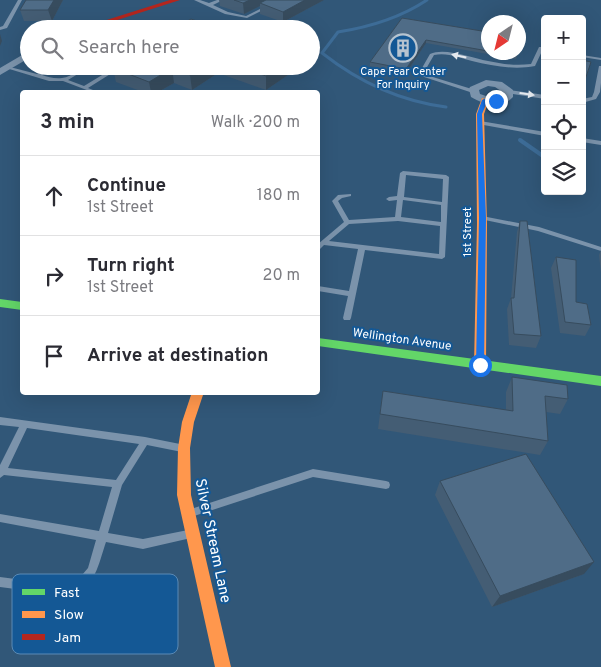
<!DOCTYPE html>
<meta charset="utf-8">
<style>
body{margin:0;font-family:Overpass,sans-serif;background:#f2f2f3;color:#2b2b33}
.controls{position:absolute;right:15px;top:15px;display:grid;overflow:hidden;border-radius:5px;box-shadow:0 5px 20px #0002}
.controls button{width:45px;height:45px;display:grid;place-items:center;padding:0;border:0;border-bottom:1px solid #e1e1e2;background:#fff;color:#2b2b33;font:25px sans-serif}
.compass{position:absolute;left:481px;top:15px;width:45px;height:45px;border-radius:50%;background:#fff;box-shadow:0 5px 20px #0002;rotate:215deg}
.stop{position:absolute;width:15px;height:15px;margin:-11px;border:4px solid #1a73e8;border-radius:50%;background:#fff}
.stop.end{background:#1a73e8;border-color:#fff;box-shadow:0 1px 5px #0008}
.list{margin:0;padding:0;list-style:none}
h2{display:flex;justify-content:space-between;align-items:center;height:65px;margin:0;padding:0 20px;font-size:21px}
h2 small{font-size:16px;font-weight:400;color:#7c7c81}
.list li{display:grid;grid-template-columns:32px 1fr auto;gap:15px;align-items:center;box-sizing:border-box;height:80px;padding:0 20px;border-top:1px solid #e1e1e2}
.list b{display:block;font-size:19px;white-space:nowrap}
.list p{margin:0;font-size:16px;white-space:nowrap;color:#7c7c81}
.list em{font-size:16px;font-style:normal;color:#7c7c81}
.icon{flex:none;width:28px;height:28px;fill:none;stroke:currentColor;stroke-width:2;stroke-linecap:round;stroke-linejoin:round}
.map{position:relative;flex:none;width:601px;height:667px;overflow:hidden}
.search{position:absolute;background:#fff;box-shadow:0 5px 20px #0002;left:20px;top:20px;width:300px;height:55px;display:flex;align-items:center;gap:12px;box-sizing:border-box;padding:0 18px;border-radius:28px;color:#7c7c81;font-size:19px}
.panel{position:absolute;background:#fff;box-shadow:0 5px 20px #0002;left:20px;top:90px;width:300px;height:305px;border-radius:5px}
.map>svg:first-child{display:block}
</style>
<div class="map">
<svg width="601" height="667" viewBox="0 0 601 667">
<rect width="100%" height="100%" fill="#315778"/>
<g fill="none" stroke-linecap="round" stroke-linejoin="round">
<!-- stream-far1 -->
<path stroke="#3d6c97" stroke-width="3" d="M 427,0 C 400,18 370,27 338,32 L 322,53 C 359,82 399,101 446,107"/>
<!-- stream -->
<path stroke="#3d6c97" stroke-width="4" d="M 520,140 L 543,156 L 545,161"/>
<!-- lane -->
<path fill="#7b93ab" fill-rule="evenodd" d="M 18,0 L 22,0 L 7,28 L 0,30 L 0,27 L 3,26 Z
M 194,0 L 200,0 L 209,3 L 217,0 L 223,0 L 213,5 L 228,12 L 246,16 L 278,0 L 283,0 L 247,18 L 225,14 Z
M 539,47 L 545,47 L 545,49 L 543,49 L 535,66 C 514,70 493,66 472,61 C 460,58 447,52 434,55 L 423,74 L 475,90 L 476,91 L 473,93 L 418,75 L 430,54 C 445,47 471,58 488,61 C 502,64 516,66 531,64 Z
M 582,55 L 601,58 L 601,60 L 582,57 Z
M 6,66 L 37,74 L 50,66 L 56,66 L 42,75 C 48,77 55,79 62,78 C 73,77 80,66 91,66 L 68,80 L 84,86 L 117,66 L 123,66 L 88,88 L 98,92 L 92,92 L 63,81 L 49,81 L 6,68 Z
M 599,66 L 601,66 L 601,83 L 600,92 L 596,99 L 582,103 L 582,99 L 592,97 L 594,92 Z
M 509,90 L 545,95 L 545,99 L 507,93 L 506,92 Z
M 480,121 L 545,132 L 545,136 L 478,124 L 478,122 Z
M 582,138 L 601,141 L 601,145 L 582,142 Z
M 403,171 L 446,175 L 449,177 L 445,257 L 442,259 L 365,250 L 351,318 L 350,320 L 344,320 L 343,318 L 348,296 L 318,291 L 318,286 L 349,291 L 358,249 L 324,245 L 320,249 L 318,249 L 318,244 L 344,222 L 332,201 L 338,195 L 351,194 L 351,196 L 342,198 L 338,201 L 349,220 L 395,217 L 397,200 L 389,201 L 386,199 L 389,197 L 397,196 L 400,173 ZM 406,175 L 443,179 L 442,202 L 404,197 ZM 403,200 L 441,205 L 441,222 L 401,217 ZM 398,221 L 440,226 L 439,254 L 329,241 L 349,224 Z
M 482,216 L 539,227 L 601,247 L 601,251 L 538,231 L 480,219 L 479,218 Z
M 0,417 L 145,437 L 185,445 L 186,448 L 185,451 L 182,452 L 147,445 L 122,485 L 108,533 L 143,539 L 188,530 L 191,532 L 193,535 L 191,538 L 143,549 L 106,542 C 100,559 96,584 78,592 L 54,594 L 0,587 L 0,577 L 54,584 L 76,582 L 88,568 L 96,540 L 0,522 L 0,514 L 99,531 L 112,487 L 4,475 L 0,478 L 0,465 L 19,427 L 0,425 ZM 27,428 L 139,444 L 116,480 L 8,468 Z
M 313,469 L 386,481 L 389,482 L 390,485 L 389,488 L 386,489 L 313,477 L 191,517 L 188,516 L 186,513 L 188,510 L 191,509 Z"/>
<!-- street -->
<path fill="#7b93ab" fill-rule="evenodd" d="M 29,51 L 29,58 L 0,75 L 0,68 Z
M 486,80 L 502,82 L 513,90 L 513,97 C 502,109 484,105 471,97 L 469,89 L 470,87 ZM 488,86 L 495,87 L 504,93 L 503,95 L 492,98 L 480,94 L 479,90 Z"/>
<!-- fast -->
<path fill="#63d668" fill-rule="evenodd" d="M 0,299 L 22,302 L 22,310 L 0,307 Z
M 318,338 L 601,376 L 601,386 L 318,346 Z"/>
<!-- slow -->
<path fill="#ff974d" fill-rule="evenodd" d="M 482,98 L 489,100 L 484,114 L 487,224 L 486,365 L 484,368 L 476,368 L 474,365 L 477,224 L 476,114 Z
M 192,392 L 204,392 L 194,422 L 190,448 L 191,495 L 231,667 L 215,667 L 177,495 L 178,448 L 182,422 Z"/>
<!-- jam -->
<path fill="#b3261e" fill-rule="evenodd" d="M 170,0 L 180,0 L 89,29 L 78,29 Z"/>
</g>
<!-- wall -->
<path fill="#445d74" d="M 26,0 L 63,0 L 52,21 L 24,21 L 20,10 Z
M 219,0 L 324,0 L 283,22 L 260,14 L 260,6 L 244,14 L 220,6 Z
M 402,18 L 488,32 L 488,52 L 518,52 L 524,38 L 516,59 L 426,43 L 406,73 L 370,66 L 370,62 Z
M 582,60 L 591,62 L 584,85 L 582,84 Z
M 115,66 L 301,66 L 266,90 L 218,73 L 192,90 L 174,83 L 158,92 L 143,92 L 116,82 L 113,68 Z
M 520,221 L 541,336 L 536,348 L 509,345 L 507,309 L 511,298 L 517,232 Z
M 601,250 L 601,273 L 599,255 Z
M 556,257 L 576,302 L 591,325 L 585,336 L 560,333 L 551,268 Z
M 512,377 L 568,399 L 560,414 L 546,412 L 548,441 L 540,455 L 378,429 L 383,391 L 506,410 L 506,392 Z
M 440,481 L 584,574 L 492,607 L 435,495 Z"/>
<!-- shaded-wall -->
<path fill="#374c5e" d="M 54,0 L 63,0 L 52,21 L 48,10 Z
M 250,0 L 274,0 L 260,3 L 260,6 L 244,14 L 243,3 Z
M 305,0 L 324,0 L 283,22 L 283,12 Z
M 0,34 L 2,41 L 0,46 Z
M 426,40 L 426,43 L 406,73 L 406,69 Z
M 204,66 L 217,66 L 218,73 L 192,90 L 190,75 Z
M 280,66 L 301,66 L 266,90 L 266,76 Z
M 172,68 L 174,83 L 158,92 L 151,92 L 149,82 Z
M 594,562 L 584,574 L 492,607 L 500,596 Z"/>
<!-- building -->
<path fill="#4f6c87" stroke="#374c5e" d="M 26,0 L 54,0 L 48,10 L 20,10 Z
M 234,0 L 250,0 L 243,3 Z
M 266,0 L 305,0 L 283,12 L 260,3 Z
M 402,18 L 488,32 L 488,51 L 426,40 L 406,69 L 370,62 Z
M 191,19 L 221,29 L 173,29 Z
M 518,37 L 524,38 L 518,51 Z
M 500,52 L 518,52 L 517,55 Z
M 582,60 L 591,62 L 585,80 L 582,80 Z
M 116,66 L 204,66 L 190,75 L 172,68 L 149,82 L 113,68 Z
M 238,66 L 280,66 L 266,76 Z
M 520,221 L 527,221 L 541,336 L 514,334 L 511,298 L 514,298 Z
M 556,257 L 576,260 L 576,302 L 587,304 L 591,325 L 565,322 Z
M 512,377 L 567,385 L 568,399 L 545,396 L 548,441 L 380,414 L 383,391 L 513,411 Z
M 526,454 L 594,562 L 500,596 L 440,481 Z"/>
<!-- one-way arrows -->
<defs><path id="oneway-solid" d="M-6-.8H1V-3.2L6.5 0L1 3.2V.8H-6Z" transform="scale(1.25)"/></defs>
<g fill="#e5e9ee">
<use href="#oneway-solid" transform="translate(459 56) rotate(-168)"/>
<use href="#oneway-solid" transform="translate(527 94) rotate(8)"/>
</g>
<!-- route -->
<path fill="#1a73e8" d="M 484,99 L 499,101 L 487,102 L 482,114 L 486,218 L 484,365 L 480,368 L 476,365 L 479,218 L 477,114 L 482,100 Z"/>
<!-- icons -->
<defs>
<g id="building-ring" transform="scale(1.4375)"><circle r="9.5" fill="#145895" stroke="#b7c4d0" stroke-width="1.5"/><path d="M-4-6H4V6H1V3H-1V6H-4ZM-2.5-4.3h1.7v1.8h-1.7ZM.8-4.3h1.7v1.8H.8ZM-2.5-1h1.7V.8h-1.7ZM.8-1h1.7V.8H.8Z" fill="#b7c4d0"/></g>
</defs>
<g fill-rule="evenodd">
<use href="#building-ring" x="403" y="48"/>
</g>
<g text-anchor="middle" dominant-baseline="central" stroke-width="4" stroke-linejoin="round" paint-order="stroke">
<!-- far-poi labels -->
<g font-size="11" fill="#fff" stroke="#145895">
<text x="403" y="72">Cape Fear Center<tspan x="403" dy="13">For Inquiry</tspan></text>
</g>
<!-- street labels -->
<g font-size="12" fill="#fff" stroke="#145895">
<text transform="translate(468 232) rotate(-90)">1st Street</text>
<text transform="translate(402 340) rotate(8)">Wellington Avenue</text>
</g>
<!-- near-street labels -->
<g font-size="15" fill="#fff" stroke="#145895">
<text transform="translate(212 541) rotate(78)">Silver Stream Lane</text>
</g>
</g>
<!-- legend -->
<rect x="12" y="574" width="166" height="80" rx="8" fill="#145895" stroke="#5a8ab5" stroke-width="1"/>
<rect x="22" y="589" width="23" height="6" fill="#63d668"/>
<rect x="22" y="611" width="23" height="7" fill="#ff974d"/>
<rect x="22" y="634" width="23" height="6" fill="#b3261e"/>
<g font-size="14" fill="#fff">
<text x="54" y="597">Fast</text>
<text x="54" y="619">Slow</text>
<text x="54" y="642">Jam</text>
</g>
</svg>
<div class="controls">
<button>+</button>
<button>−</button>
<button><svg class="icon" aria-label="locate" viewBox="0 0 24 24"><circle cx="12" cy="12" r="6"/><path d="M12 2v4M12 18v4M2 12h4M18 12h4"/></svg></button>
<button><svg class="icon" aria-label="layers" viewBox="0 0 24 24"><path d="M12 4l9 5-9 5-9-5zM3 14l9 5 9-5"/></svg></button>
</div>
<svg class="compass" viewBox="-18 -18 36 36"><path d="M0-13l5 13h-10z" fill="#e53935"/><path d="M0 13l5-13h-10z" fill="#7c7c81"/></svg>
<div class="stop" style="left:480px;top:365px"></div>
<div class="stop end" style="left:496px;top:101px"></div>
<div class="search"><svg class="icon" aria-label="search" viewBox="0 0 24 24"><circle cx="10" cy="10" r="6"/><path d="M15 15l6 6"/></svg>Search here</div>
<section class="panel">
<h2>3 min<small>Walk · 200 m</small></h2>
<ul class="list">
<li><svg class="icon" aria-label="ahead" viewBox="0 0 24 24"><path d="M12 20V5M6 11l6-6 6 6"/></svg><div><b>Continue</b><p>1st Street</p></div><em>180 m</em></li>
<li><svg class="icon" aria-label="right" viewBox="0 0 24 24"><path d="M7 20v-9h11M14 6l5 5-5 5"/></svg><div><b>Turn right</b><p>1st Street</p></div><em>20 m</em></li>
<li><svg class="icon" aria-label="arrive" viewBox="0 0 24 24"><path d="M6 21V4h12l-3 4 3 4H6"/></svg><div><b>Arrive at destination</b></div></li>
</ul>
</section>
</div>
